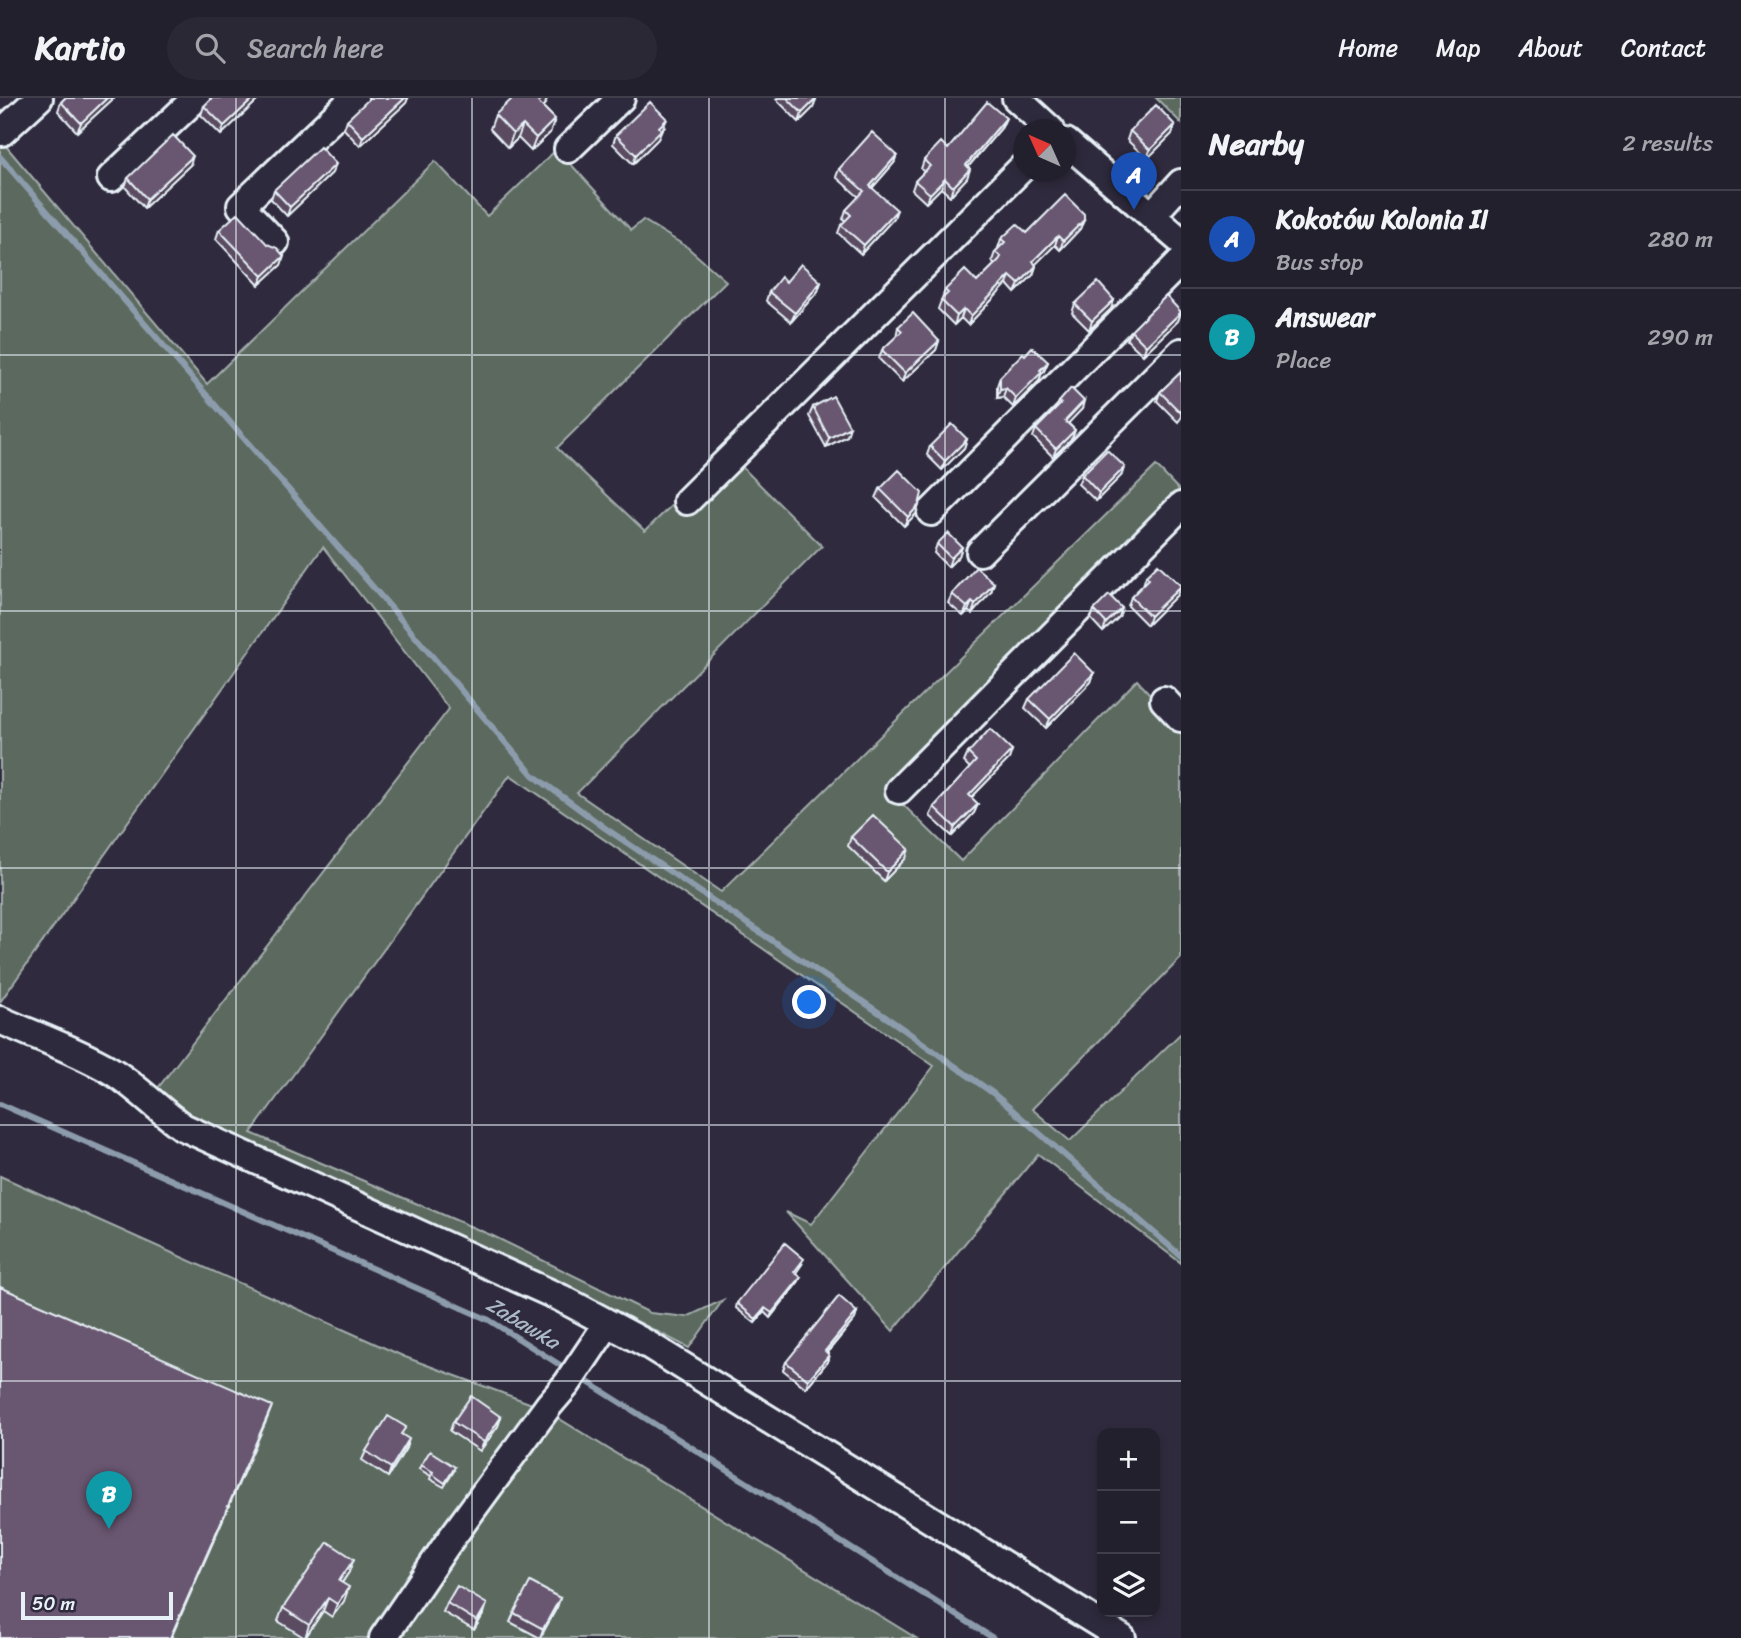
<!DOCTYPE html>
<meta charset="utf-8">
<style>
body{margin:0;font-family:Sriracha,sans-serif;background:#2b2836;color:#f1f3f6}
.controls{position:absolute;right:21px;bottom:21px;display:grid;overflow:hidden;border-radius:14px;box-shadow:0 4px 10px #0003}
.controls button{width:63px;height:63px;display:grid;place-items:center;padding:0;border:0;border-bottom:2px solid #403e4a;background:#23202e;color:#f1f3f6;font:35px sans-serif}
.compass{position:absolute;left:1013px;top:21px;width:63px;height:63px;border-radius:50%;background:#23202e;box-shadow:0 4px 10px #0003;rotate:315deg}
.scale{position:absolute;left:21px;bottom:18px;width:152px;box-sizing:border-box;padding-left:7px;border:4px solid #e8f1f8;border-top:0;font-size:19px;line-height:24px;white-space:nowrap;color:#e8f1f8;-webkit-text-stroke:5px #2f2a3d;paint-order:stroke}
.you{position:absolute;left:810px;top:905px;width:24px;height:24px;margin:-18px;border:5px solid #fff;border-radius:50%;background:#1a73e8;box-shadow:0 0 0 10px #1a73e833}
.badge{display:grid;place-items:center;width:46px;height:46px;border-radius:50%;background:#1a73e8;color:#fff;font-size:23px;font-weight:700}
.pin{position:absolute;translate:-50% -58px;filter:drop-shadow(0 2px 4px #0008)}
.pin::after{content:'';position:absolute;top:37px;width:24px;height:21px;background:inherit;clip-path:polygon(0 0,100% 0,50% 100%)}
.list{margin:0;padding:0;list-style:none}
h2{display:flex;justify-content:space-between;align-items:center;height:91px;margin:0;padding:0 28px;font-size:30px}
h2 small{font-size:23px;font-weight:400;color:#a3a3aa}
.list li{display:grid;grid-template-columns:46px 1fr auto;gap:21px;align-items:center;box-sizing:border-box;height:98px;padding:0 28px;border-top:2px solid #403e4a}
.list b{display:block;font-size:26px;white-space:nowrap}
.list p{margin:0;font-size:23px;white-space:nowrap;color:#a3a3aa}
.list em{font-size:23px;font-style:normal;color:#a3a3aa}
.icon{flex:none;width:38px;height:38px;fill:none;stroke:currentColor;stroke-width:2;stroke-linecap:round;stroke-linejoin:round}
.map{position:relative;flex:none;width:1181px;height:1540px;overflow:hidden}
header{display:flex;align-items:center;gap:42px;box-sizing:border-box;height:98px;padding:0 35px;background:#23202e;border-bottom:2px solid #403e4a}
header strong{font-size:33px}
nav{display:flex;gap:38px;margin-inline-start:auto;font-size:24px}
.search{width:490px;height:63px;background:#2b2836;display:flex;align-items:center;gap:18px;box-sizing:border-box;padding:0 24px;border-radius:38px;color:#a3a3aa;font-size:26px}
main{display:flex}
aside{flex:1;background:#23202e}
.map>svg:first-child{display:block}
</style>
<header>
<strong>Kartio</strong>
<div class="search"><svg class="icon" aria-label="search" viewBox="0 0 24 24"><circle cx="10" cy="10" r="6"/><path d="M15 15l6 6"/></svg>Search here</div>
<nav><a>Home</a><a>Map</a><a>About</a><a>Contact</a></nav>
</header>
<main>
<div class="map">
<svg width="1181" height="1540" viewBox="0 0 1181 1540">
<rect width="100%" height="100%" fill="#2f2a3d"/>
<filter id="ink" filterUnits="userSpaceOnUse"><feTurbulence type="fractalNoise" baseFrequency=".0143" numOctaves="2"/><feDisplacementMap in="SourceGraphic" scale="14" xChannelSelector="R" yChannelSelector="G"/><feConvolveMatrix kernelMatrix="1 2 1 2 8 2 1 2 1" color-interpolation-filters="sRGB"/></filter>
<g filter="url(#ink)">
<!-- green -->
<path fill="#5c695e" stroke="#a2adab" stroke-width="2" d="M 1156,0 L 1181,0 L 1181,25 Z
M 0,41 L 207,286 L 435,63 L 487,118 L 557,51 L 631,132 L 643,122 L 687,149 L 726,183 L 557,350 L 645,433 L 672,407 L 682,417 L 736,363 L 822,448 L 577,695 L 721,794 L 1156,368 L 1181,394 L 1181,399 L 891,695 L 961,763 L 1137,582 L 1181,630 L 1181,860 L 1032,1011 L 1070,1043 L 1181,935 L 1181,1165 L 1038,1056 L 893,1233 L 786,1114 L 811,1126 L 934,968 L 510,677 L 251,1035 L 493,1138 L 650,1215 L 687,1219 L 723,1202 L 689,1250 C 620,1214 550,1179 479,1148 C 421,1122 362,1097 304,1072 C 256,1051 192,1032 158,990 L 449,611 L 323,449 L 0,904 Z
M 0,1078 L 405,1259 L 540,1309 L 916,1540 L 0,1540 Z"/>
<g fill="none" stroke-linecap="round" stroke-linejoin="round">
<!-- stream -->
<path stroke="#8c9cac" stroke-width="6" d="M 0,59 L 392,511 L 533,677 L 605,730 L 896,926 L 994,996 L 1181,1158
M 0,1006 L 489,1222 L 568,1272
M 580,1279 L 993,1540"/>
<!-- minor casing -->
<g stroke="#e8f1f8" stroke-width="32">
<path id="minor" d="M 1016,0 L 1051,32
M 2,34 L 39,0
M 1066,44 L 1181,143
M 568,51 L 621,0
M 111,80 L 196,0
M 1152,117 L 1181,85
M 275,144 L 241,108 L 354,0
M 687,403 L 1024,68
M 931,414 L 1181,163
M 980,454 L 1181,254
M 1164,602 L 1181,620
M 899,692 L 1181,408
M 0,922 C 36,938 76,952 110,972 C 137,988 157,1011 183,1029 L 561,1200 L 647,1246 L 1122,1540
M 383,1540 L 447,1446 L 549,1307 L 567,1286 L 608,1225"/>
</g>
<!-- minor -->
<use href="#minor" stroke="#2f2a3d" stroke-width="26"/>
</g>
<!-- wall -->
<path fill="#5a4b60" stroke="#e8f1f8" stroke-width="2" d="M 65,0 L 114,0 L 77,34 L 58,13 L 61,4 Z
M 260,0 L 221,37 L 201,17 L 204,8 Z
M 369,0 L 408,0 L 406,5 L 360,48 L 344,31 L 347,22 L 368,3 Z
M 777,0 L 815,0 L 816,1 L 813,10 L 799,24 L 776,1 Z
M 545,7 L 543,9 L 555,21 L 550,35 L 531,53 L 518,40 L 508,50 L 490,31 L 495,17 Z
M 1175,27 L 1172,36 L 1147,61 L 1127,42 L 1130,33 Z
M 1002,29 L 968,69 L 970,71 L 967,80 L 950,98 L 941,90 L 926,105 L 912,92 L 915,83 L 924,74 L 921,71 L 924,62 L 948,51 Z
M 664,30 L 661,33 L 658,41 L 633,66 L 613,46 L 616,37 Z
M 894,65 L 872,90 L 894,120 L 861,156 L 838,135 L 841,127 L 846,123 L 843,121 L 846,112 L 859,99 L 836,79 L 839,71 Z
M 190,67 L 144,110 L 125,89 L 128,80 Z
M 332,75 L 287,118 L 271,101 L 274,92 Z
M 1084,122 L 1080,131 L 1060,152 L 1055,147 L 1035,166 L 1036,168 L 1033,177 L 1015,195 L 1007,186 L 968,227 L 961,220 L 954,227 L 938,211 L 945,192 L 977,184 L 995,166 L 992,163 L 995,154 L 999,150 L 998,150 L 1001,141 Z
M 219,132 L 267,146 L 284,158 L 281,167 L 259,187 L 216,141 Z
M 786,184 L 821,184 L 818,193 L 791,224 L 766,203 L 769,194 Z
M 1114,202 L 1111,211 L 1089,232 L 1072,215 L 1075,206 Z
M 1181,215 L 1178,223 L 1143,257 L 1127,242 L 1131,233 Z
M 898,229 L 939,243 L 936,252 L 902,284 L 879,261 L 882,252 L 896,239 Z
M 1025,257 L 1048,264 L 1044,273 L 1041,277 L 1039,283 L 1013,309 L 1003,299 L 997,300 L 997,288 L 1000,279 Z
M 1181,274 L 1181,320 L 1178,324 L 1157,303 L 1160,294 Z
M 1059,304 L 1082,311 L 1068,325 L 1075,332 L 1072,340 L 1053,359 L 1033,339 L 1036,331 L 1056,310 Z
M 813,309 L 847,338 L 826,349 L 809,318 Z
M 967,341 L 964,350 L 942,372 L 927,357 L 930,348 Z
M 1082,377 L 1121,378 L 1096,403 L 1078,386 Z
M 880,391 L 919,407 L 916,416 L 904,428 L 876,400 Z
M 937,446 L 962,449 L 959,458 L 948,469 L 934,455 Z
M 1146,478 L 1177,497 L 1147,527 L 1128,508 L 1131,499 L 1143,487 Z
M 994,485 L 991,494 L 972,516 L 968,513 L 963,518 L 948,505 L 952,496 Z
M 1122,510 L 1119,519 L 1103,534 L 1091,521 L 1094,512 Z
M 1094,575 L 1091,584 L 1046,630 L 1025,610 L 1029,601 Z
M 1012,652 L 1009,661 L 971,700 L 978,706 L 974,715 L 952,738 L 930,718 L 934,709 L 970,670 L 964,664 L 968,655 Z
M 851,739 L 906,760 L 884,783 L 848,748 Z
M 803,1165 L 796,1175 L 799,1183 L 770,1220 L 764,1214 L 755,1225 L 736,1210 L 737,1205 Z
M 857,1214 L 855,1221 L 827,1255 L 829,1257 L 827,1264 L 806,1290 L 783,1272 L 786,1264 Z
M 501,1319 L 498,1328 L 480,1353 L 450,1333 L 453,1324 Z
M 403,1337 L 406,1350 L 388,1379 L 362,1362 L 366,1353 Z
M 421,1367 L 454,1373 L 444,1389 L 430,1381 L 431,1378 L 419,1371 Z
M 349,1474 L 342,1485 L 344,1503 L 332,1519 L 323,1513 L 305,1540 L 278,1523 L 283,1510 Z
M 560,1500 L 557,1509 L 540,1540 L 510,1524 L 514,1515 Z
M 447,1505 L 484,1515 L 474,1532 L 443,1514 Z"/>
<!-- shaded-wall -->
<path fill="#4a3d4e" stroke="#e8f1f8" stroke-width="2" d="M 107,0 L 114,0 L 77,34 L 81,25 Z
M 254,0 L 260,0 L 221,37 L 224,28 Z
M 405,0 L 408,0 L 406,5 L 360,48 L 363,39 Z
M 543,0 L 547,0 L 545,7 L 534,18 L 538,4 Z
M 816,1 L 813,10 L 799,24 L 802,15 Z
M 1006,20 L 1002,29 L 962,76 L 966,67 Z
M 555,21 L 550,35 L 531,53 L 536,40 Z
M 667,21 L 658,41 L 633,66 L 636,57 L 659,29 Z
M 523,27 L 518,40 L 508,50 L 513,36 Z
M 1175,27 L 1172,36 L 1147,61 L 1150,52 Z
M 897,57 L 894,65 L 867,96 L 870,88 Z
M 193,58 L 190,67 L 144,110 L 147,101 Z
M 336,66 L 332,75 L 287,118 L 290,109 Z
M 970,71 L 967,80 L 950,98 L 953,89 Z
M 945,81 L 941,90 L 926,105 L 930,96 Z
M 897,112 L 894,120 L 861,156 L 864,147 Z
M 1084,122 L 1080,131 L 1060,152 L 1063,143 Z
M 1058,138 L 1055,147 L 1030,172 L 1033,163 Z
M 284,158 L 281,167 L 259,187 L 263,178 Z
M 1036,168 L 1033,177 L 1015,195 L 1019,186 Z
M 1010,178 L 1007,186 L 968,227 L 971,218 Z
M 821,184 L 818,193 L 791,224 L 795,215 Z
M 1114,202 L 1111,211 L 1089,232 L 1092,223 Z
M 964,211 L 961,220 L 954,227 L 957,218 Z
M 1181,214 L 1178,223 L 1143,257 L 1146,248 Z
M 939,243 L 936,252 L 902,284 L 905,275 Z
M 1048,264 L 1044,273 L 1041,277 L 1039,283 L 1013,309 L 1016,300 Z
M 1006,290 L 1003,299 L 997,300 L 1000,291 Z
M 1084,303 L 1082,311 L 1063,331 L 1065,323 Z
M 850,329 L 847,338 L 826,349 L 829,340 Z
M 1075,332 L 1072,340 L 1053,359 L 1056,351 Z
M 967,341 L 964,350 L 942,372 L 945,363 Z
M 1125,369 L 1121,378 L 1096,403 L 1099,395 Z
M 919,407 L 916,416 L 904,428 L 908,419 Z
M 962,449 L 959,458 L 948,469 L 951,460 Z
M 994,485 L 991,494 L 972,516 L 975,507 Z
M 1181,488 L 1177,497 L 1147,527 L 1150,518 Z
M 972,504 L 968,513 L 963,518 L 967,509 Z
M 1122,510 L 1119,519 L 1103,534 L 1106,525 Z
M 1094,575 L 1091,584 L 1046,630 L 1050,621 Z
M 1012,652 L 1009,661 L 965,706 L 969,697 Z
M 978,706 L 974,715 L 952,738 L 955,729 Z
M 909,751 L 906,760 L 884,783 L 887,774 Z
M 801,1179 L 799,1183 L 770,1220 L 772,1215 Z
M 765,1210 L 764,1214 L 755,1225 L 756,1221 Z
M 857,1214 L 855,1221 L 822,1260 L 825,1253 Z
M 829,1257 L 827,1264 L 806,1290 L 808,1282 Z
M 272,1308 L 267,1321 L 171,1540 L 170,1540 Z
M 501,1319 L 498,1328 L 480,1353 L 484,1344 Z
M 409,1341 L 406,1350 L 388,1379 L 391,1370 Z
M 354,1461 L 349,1474 L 334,1496 L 339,1483 Z
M 349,1489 L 344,1503 L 332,1519 L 337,1506 Z
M 328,1500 L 323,1513 L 305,1540 L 309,1527 Z
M 560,1500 L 557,1509 L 540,1540 L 543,1531 Z
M 487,1506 L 484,1515 L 474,1532 L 477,1523 Z"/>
<!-- building -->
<path fill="#695770" stroke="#e8f1f8" stroke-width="2" d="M 65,0 L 107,0 L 81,25 L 61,4 Z
M 212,0 L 254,0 L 224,28 L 204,8 Z
M 369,0 L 405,0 L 363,39 L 347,22 L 368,2 Z
M 513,0 L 543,0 L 538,4 L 555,21 L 536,40 L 523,27 L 513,36 L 495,17 Z
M 787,0 L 815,0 L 816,1 L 802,15 Z
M 650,4 L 667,21 L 659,29 L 661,32 L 636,57 L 616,37 Z
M 987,4 L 1006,20 L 966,67 L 970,71 L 953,89 L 945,81 L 930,96 L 915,83 L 930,68 L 924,62 L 941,44 L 948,51 Z
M 1156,7 L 1175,27 L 1150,52 L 1130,33 Z
M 872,34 L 897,57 L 870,88 L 897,112 L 864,147 L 841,127 L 851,117 L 846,112 L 864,93 L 839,71 Z
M 173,37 L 193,58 L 147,101 L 128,80 Z
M 320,49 L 336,66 L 290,109 L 274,92 Z
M 1065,97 L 1084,116 L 1084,122 L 1063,143 L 1058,138 L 1033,163 L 1036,168 L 1019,186 L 1010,178 L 971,218 L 964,211 L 957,218 L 941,202 L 948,195 L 945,192 L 965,172 L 977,184 L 999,162 L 1001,159 L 995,154 L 1005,144 L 1001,141 L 1017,126 L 1027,135 Z
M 238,115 L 267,146 L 277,150 L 284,158 L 263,178 L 219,132 Z
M 801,166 L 821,184 L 795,215 L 769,194 L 781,179 L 786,184 Z
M 1098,184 L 1114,202 L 1092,223 L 1075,206 Z
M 1166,198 L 1181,214 L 1146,248 L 1131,233 Z
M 913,215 L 939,243 L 905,275 L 882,252 L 902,233 L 898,229 Z
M 1032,249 L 1048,264 L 1040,272 L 1042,274 L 1016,300 L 1006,290 L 1000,291 L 1000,279 L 1023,255 L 1025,257 Z
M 1181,274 L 1181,315 L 1160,294 Z
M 1071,290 L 1084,303 L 1065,323 L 1075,332 L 1056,351 L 1036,331 L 1061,306 L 1059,304 Z
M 833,298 L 850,329 L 829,340 L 813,309 Z
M 952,326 L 967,341 L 945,363 L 930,348 Z
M 1107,352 L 1125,369 L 1099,395 L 1082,377 Z
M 899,372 L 922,395 L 919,407 L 908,419 L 880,391 Z
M 948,435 L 962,449 L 951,460 L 937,446 Z
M 1158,466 L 1181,488 L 1150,518 L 1131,499 L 1149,481 L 1146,478 Z
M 976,469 L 994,485 L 975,507 L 972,504 L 967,509 L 952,496 Z
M 1109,497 L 1122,510 L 1106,525 L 1094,512 Z
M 1074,555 L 1094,575 L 1050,621 L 1029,601 Z
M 990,631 L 1012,652 L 969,697 L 978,706 L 955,729 L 934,709 L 976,663 L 968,655 Z
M 873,717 L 909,751 L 887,774 L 851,739 Z
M 785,1145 L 804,1161 L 794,1174 L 801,1179 L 772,1215 L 765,1210 L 756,1221 L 737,1205 Z
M 0,1189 L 272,1308 L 170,1540 L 0,1540 Z
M 839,1198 L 857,1214 L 825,1253 L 829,1257 L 808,1282 L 786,1264 Z
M 471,1298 L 501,1319 L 484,1344 L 453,1324 Z
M 388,1318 L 406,1329 L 401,1336 L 409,1341 L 391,1370 L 366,1353 Z
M 430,1353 L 455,1369 L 445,1385 L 432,1376 L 433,1374 L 421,1367 Z
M 328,1444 L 354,1461 L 339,1483 L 349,1489 L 337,1506 L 328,1500 L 309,1527 L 283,1510 Z
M 530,1484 L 560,1500 L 543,1531 L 514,1515 Z
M 457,1488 L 487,1506 L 477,1523 L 447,1505 Z"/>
</g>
<!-- grid -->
<path fill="none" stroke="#e8f1f8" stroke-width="2" stroke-opacity="0.55" d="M 236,0 L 236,1540M 472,0 L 472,1540M 709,0 L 709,1540M 945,0 L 945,1540M 0,257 L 1181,257M 0,513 L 1181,513M 0,770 L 1181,770M 0,1027 L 1181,1027M 0,1283 L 1181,1283"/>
<g text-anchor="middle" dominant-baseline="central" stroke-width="5" stroke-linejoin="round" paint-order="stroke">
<!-- water labels -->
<g font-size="21" font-style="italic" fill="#abb9c6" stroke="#2f2a3d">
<text transform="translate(523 1225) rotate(31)">Zabawka</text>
</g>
</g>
</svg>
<div class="controls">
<button>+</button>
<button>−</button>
<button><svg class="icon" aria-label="layers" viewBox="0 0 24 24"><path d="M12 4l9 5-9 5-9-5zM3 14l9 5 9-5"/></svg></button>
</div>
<svg class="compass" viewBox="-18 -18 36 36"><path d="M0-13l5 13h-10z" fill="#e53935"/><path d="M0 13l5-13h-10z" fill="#a3a3aa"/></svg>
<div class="scale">50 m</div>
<div class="you"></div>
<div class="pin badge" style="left:1134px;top:112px;background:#1a4fb4">A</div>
<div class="pin badge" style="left:109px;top:1431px;background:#0f9aa8">B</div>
</div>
<aside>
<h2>Nearby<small>2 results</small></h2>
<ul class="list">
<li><span class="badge" style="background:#1a4fb4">A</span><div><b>Kokotów Kolonia II</b><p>Bus stop</p></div><em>280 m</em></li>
<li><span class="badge" style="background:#0f9aa8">B</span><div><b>Answear</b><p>Place</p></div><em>290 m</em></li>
</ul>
</aside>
</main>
